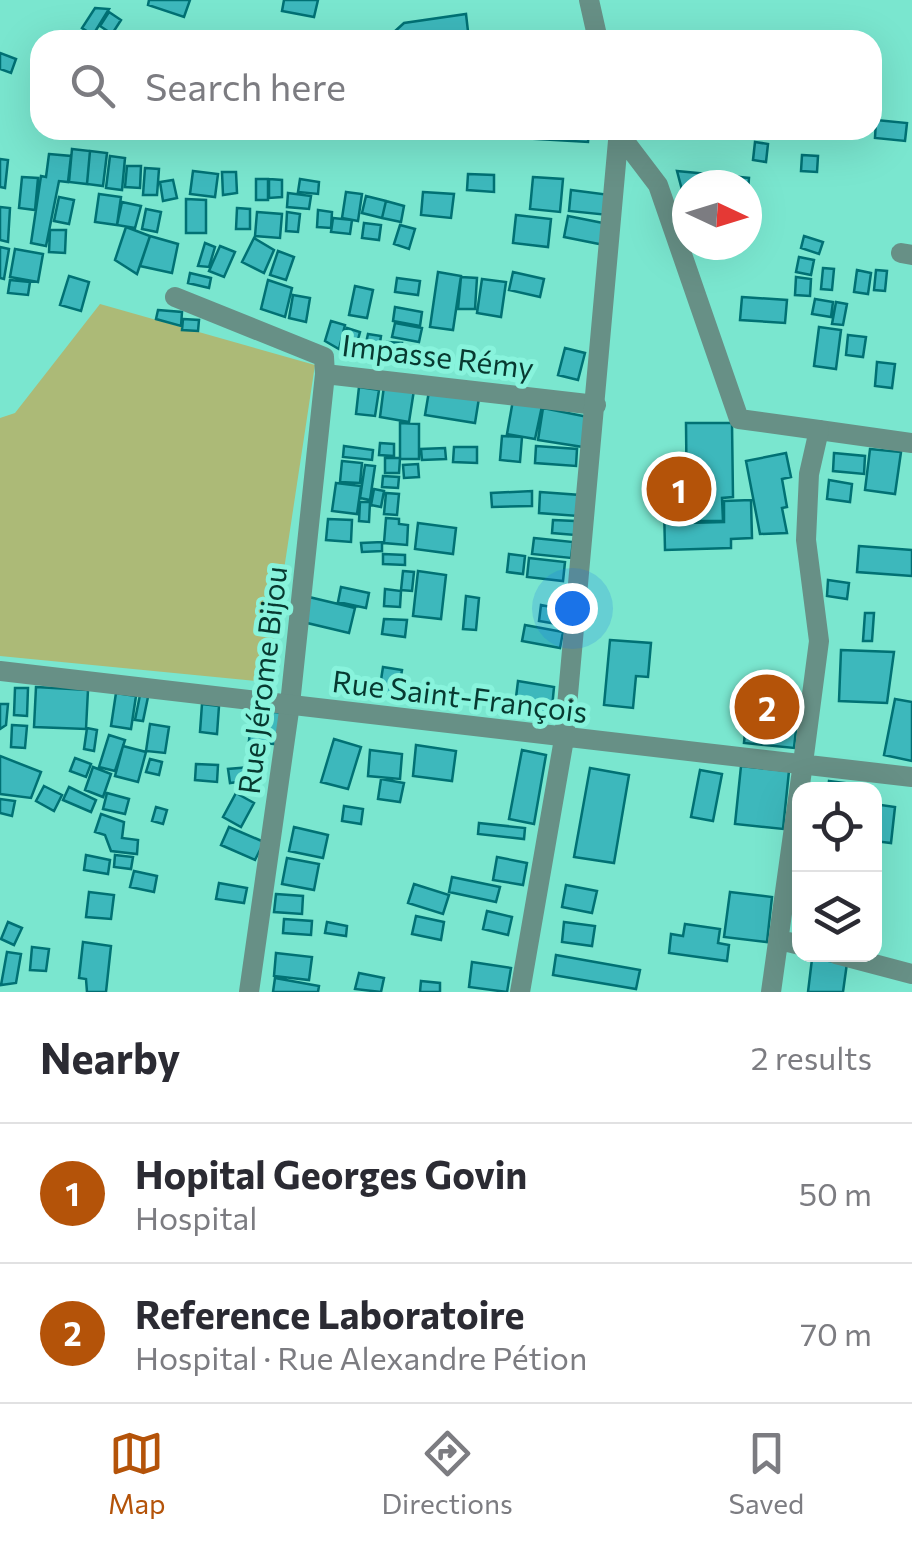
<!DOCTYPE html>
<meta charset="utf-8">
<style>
body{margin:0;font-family:Commissioner,sans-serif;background:#f7f7f7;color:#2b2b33}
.controls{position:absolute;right:30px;bottom:30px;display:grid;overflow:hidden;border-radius:20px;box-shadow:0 10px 40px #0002}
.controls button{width:90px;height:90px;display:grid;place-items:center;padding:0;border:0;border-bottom:2px solid #e1e1e2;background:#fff;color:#2b2b33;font:50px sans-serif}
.compass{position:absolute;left:672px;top:170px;width:90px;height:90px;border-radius:50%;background:#fff;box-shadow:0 10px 40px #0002;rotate:94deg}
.you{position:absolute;left:572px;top:608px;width:35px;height:35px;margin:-25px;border:8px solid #fff;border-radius:50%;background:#1a73e8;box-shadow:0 0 0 15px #1a73e833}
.badge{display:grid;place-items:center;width:65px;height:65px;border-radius:50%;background:#b45309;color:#fff;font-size:32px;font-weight:700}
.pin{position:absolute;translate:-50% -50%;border:5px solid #fff;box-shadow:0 2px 10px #0006}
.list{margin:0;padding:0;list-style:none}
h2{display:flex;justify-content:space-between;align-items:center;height:130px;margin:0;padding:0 40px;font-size:42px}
h2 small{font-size:32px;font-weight:400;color:#7c7c81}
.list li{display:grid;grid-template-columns:65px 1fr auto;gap:30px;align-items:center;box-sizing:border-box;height:140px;padding:0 40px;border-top:2px solid #e1e1e2}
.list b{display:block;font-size:38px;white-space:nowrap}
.list p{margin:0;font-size:32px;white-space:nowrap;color:#7c7c81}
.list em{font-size:32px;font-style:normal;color:#7c7c81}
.icon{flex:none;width:55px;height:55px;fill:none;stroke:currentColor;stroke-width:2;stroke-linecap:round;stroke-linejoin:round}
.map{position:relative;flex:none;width:912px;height:992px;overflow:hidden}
.search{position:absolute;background:#fff;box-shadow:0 10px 40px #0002;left:30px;right:30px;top:30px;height:110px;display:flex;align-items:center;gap:25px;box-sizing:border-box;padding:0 35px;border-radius:30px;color:#7c7c81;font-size:38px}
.sheet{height:410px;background:#fff}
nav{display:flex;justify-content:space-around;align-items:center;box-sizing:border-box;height:140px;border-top:2px solid #e1e1e2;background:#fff;font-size:28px;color:#7c7c81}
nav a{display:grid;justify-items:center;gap:5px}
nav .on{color:#b45309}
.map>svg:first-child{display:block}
</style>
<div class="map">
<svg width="912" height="992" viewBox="0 0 912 992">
<rect width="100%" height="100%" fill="#7ae6cf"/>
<!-- green -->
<path fill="#acba77" d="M 100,304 L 315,365 L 267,682 L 0,656 L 0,418 L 15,413 Z"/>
<!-- building -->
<path fill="#3db8bc" stroke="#017174" stroke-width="2.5" d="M 149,0 L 190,0 L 184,17 L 148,5 Z
M 284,0 L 318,0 L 314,17 L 282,11 Z
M 95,8 L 109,9 L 93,35 L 82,28 Z
M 109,12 L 121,20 L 112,34 L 100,26 Z
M 466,14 L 469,40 L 395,40 L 393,33 L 404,23 Z
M 0,53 L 16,59 L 11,73 L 0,69 Z
M 876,120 L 907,123 L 905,141 L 875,138 Z
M 522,130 L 589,130 L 588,142 L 521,138 Z
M 755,142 L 768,144 L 766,162 L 753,160 Z
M 72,149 L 90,151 L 87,184 L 69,182 Z
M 90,151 L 107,153 L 103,186 L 87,184 Z
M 49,154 L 71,156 L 68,182 L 59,181 L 46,246 L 31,243 L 41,176 L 46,177 Z
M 802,155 L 818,156 L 817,172 L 801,171 Z
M 110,156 L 125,158 L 122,190 L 106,188 Z
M 0,159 L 8,160 L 5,188 L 0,187 Z
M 127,166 L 141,166 L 140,188 L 125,187 Z
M 145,168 L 159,169 L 157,195 L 143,195 Z
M 193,171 L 218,174 L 215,197 L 190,194 Z
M 677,171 L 749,178 L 747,203 L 747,185 L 687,185 L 687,209 Z
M 222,172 L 236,172 L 237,193 L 223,195 Z
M 468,174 L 494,175 L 494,192 L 467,190 Z
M 22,177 L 38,178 L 35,210 L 19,208 Z
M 533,177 L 563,179 L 560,212 L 530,209 Z
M 256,179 L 268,179 L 268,200 L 256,200 Z
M 269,179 L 282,180 L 282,197 L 269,198 Z
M 300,179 L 319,182 L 318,194 L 298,192 Z
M 173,180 L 177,198 L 163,201 L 160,182 Z
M 571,190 L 610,195 L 608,215 L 569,211 Z
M 346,192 L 362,194 L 358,221 L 342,218 Z
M 423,192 L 454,194 L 451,218 L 421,215 Z
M 288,193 L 311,196 L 309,209 L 287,207 Z
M 99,194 L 121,197 L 117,225 L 95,222 Z
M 366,196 L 386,201 L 382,218 L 362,213 Z
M 59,197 L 74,200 L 69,224 L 54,221 Z
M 186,199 L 206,200 L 206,233 L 186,233 Z
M 386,201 L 404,206 L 401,222 L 382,218 Z
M 122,202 L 141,206 L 135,228 L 117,225 Z
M 0,207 L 10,208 L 8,242 L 0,240 Z
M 237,208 L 250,209 L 250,229 L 236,229 Z
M 146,209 L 161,212 L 157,232 L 142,229 Z
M 318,210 L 332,212 L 331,228 L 317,227 Z
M 257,212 L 282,214 L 280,238 L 255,236 Z
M 287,212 L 300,214 L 298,232 L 286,231 Z
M 516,215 L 551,219 L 548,247 L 513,243 Z
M 568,216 L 608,224 L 604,245 L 564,237 Z
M 333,218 L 352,220 L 350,234 L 331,232 Z
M 364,223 L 381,225 L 379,240 L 362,238 Z
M 400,225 L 415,229 L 409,249 L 394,244 Z
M 126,227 L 150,236 L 137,274 L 115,260 Z
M 50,230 L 66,230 L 65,253 L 49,252 Z
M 150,236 L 178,244 L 172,273 L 140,266 Z
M 804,236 L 823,242 L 819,254 L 801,248 Z
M 254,238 L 274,250 L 264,273 L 242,262 Z
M 205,243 L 215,247 L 209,267 L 198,266 Z
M 220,246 L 235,252 L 224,277 L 209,271 Z
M 0,247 L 9,249 L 4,279 L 0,278 Z
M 15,249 L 43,254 L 38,282 L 10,277 Z
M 278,251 L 294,257 L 286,280 L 270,275 Z
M 799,257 L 814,260 L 811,275 L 796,272 Z
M 823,268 L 834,269 L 832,290 L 821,289 Z
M 857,270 L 871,273 L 868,294 L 854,292 Z
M 876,270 L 887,271 L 885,291 L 874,290 Z
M 438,272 L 461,276 L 453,330 L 430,327 Z
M 513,272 L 544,279 L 540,297 L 509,290 Z
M 190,273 L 211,278 L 209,288 L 188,283 Z
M 69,276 L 89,282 L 81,311 L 60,305 Z
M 461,277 L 477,278 L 475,309 L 458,309 Z
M 796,277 L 811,279 L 810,296 L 795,295 Z
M 397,278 L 420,281 L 418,295 L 395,292 Z
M 482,279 L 506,282 L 501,317 L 477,313 Z
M 10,280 L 30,282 L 28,295 L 8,293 Z
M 268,280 L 292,288 L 285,317 L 261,309 Z
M 355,286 L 373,290 L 367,318 L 349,315 Z
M 293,295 L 310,298 L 306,322 L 289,318 Z
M 742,297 L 787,300 L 785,323 L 740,320 Z
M 815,299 L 833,302 L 831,317 L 812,314 Z
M 836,302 L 847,304 L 843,325 L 832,324 Z
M 395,307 L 422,312 L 420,326 L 393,321 Z
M 158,310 L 182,312 L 181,326 L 156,319 Z
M 183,319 L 199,320 L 198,331 L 182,330 Z
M 331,321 L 345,325 L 339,349 L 325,341 Z
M 395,323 L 422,328 L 419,342 L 392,337 Z
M 819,327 L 841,330 L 836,369 L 814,366 Z
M 347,328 L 360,332 L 356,347 L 342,344 Z
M 368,334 L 381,336 L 378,356 L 364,352 Z
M 848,335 L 866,337 L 863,357 L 846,355 Z
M 387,342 L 402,343 L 401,363 L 386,362 Z
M 565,348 L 585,353 L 578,380 L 558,375 Z
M 877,362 L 895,364 L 892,388 L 875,386 Z
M 384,386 L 414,390 L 409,422 L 380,417 Z
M 359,387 L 379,390 L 375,416 L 356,414 Z
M 429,391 L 479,398 L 475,423 L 425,415 Z
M 513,400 L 542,406 L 535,439 L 507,434 Z
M 543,408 L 588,417 L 583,447 L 538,440 Z
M 400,423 L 419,424 L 419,459 L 400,459 Z
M 686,423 L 732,423 L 733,497 L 722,498 L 723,521 L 687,521 Z
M 502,436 L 522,437 L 520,462 L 500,460 Z
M 380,443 L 394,444 L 394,456 L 379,455 Z
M 344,446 L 373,450 L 372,460 L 343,457 Z
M 536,446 L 577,449 L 576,466 L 535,463 Z
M 454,447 L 477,447 L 477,463 L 453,462 Z
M 445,448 L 446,459 L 422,460 L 421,449 Z
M 870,449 L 901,452 L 895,494 L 865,490 Z
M 786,453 L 791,477 L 782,479 L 787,507 L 782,508 L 787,533 L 760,534 L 746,461 Z
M 834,453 L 865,456 L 864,474 L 833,471 Z
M 385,458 L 400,458 L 399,473 L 385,473 Z
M 342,461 L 362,463 L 360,483 L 340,482 Z
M 418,464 L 419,477 L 404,478 L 403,465 Z
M 365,465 L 375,466 L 370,500 L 360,498 Z
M 383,476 L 399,477 L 398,488 L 382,487 Z
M 829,480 L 852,484 L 850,502 L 827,499 Z
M 336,483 L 361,486 L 357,514 L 332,511 Z
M 374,489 L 384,491 L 381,507 L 371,505 Z
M 532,491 L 532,506 L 492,507 L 491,493 Z
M 540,492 L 580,495 L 578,516 L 539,513 Z
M 386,493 L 399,494 L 397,515 L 384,514 Z
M 751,500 L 752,538 L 731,539 L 731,548 L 665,550 L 664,506 L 686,505 L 687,523 L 724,522 L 724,501 Z
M 360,502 L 370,502 L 369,522 L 359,521 Z
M 386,518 L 399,519 L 399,524 L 408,525 L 407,545 L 384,543 Z
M 328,519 L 352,520 L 351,542 L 326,540 Z
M 553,520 L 575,521 L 575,535 L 552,533 Z
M 418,523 L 456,528 L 453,554 L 415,549 Z
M 534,538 L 573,542 L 571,558 L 532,554 Z
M 382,542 L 382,551 L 362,552 L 361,543 Z
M 859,546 L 912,550 L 912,576 L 857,572 Z
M 383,554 L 405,555 L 405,565 L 383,564 Z
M 509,554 L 525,556 L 523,574 L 507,572 Z
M 529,558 L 565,562 L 563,581 L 527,577 Z
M 403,571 L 414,572 L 412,591 L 401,590 Z
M 418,571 L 446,575 L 441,619 L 413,616 Z
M 828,580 L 849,583 L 847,599 L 827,596 Z
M 341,587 L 369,593 L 366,608 L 338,602 Z
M 385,589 L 401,591 L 400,607 L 384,606 Z
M 466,596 L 479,598 L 476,630 L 463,629 Z
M 309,597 L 355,608 L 349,633 L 303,622 Z
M 541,605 L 566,610 L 563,625 L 539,621 Z
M 865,613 L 874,613 L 872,641 L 863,641 Z
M 384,619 L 407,620 L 405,637 L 382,634 Z
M 525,625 L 563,632 L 560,648 L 522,641 Z
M 610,640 L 651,643 L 648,677 L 636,676 L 633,708 L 604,705 Z
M 841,650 L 894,652 L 887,703 L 839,701 Z
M 383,667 L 402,670 L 398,695 L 379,693 Z
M 518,681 L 554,687 L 551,718 L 514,714 Z
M 36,687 L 88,690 L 86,729 L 34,727 Z
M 15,688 L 28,688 L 27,716 L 14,715 Z
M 749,689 L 800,694 L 794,748 L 744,743 Z
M 116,693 L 136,696 L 131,729 L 111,726 Z
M 140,695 L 148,697 L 143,721 L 135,720 Z
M 895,699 L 912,702 L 912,761 L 884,755 Z
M 0,704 L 8,704 L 6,725 L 0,729 Z
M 202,704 L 219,706 L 217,734 L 200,732 Z
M 252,710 L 286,713 L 282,745 L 249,741 Z
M 150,724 L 169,727 L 165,753 L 146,751 Z
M 12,725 L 27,726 L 25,748 L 11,747 Z
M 87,728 L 97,730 L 94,751 L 84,749 Z
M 109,735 L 125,740 L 115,771 L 99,767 Z
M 334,739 L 361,747 L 348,789 L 321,782 Z
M 416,745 L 456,751 L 452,781 L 413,776 Z
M 123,746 L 146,752 L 138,782 L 115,776 Z
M 370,750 L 402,754 L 400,779 L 368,776 Z
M 522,750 L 546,755 L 534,824 L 509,819 Z
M 0,756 L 41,772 L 31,798 L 0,794 Z
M 75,758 L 91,764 L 86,777 L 70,771 Z
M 150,759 L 162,762 L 159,775 L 146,772 Z
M 196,764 L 218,765 L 217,782 L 195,780 Z
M 741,766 L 789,771 L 783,829 L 735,824 Z
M 93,767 L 111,774 L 103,797 L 85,790 Z
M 250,767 L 252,780 L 230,783 L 228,769 Z
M 590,768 L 629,775 L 614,863 L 574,857 Z
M 700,770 L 722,774 L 713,821 L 691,817 Z
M 381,779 L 404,783 L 400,802 L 378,799 Z
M 829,781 L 860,785 L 859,789 L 828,789 Z
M 44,786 L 62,795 L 54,811 L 36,801 Z
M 69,787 L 96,800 L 91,812 L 63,800 Z
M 107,793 L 129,799 L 125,814 L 103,809 Z
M 236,793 L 254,803 L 241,827 L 223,817 Z
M 0,799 L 15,801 L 12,816 L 0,813 Z
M 874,804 L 895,807 L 891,843 L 874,841 Z
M 344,806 L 363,809 L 361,824 L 342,821 Z
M 156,807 L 167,810 L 163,824 L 152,821 Z
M 101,814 L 124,822 L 122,838 L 138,840 L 137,854 L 111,851 L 105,835 L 95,832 Z
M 479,823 L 525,828 L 524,839 L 478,834 Z
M 229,827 L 264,842 L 255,860 L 221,845 Z
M 294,827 L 328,835 L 323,858 L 289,851 Z
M 86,855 L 110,860 L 108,874 L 84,870 Z
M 115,855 L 133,857 L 131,869 L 114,867 Z
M 497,857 L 527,863 L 523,885 L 493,880 Z
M 287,858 L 319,864 L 314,890 L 282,884 Z
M 134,871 L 157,876 L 154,892 L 130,887 Z
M 452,877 L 500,887 L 496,902 L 449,892 Z
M 219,883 L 247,888 L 244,903 L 216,899 Z
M 414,884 L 449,895 L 443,914 L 408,903 Z
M 566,885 L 597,891 L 592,913 L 562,907 Z
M 89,892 L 114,895 L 111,919 L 86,917 Z
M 730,892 L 772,897 L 767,942 L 724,937 Z
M 276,894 L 303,896 L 302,914 L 274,912 Z
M 487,911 L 512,917 L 508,935 L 483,929 Z
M 416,916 L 444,922 L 441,940 L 412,934 Z
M 284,919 L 312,921 L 311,935 L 283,933 Z
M 8,922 L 22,928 L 14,945 L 1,939 Z
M 327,922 L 347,926 L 346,936 L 325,933 Z
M 564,922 L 595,926 L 592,946 L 562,942 Z
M 685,924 L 720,929 L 718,943 L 729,945 L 727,961 L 669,953 L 671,934 L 683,936 Z
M 83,942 L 111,946 L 106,992 L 87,992 L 86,979 L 79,978 Z
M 32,947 L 49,949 L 46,971 L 30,970 Z
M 7,952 L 21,954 L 16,983 L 1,985 Z
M 276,953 L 312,957 L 309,980 L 274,976 Z
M 556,955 L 640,970 L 636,989 L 553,975 Z
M 812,959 L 847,963 L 843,992 L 808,992 Z
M 472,962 L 511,968 L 507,992 L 469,987 Z
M 359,973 L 384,978 L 381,992 L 355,989 Z
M 275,978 L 319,986 L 318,992 L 273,992 Z
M 421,981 L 440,983 L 440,992 L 420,992 Z"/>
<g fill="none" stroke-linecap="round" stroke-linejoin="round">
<!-- minor -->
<path stroke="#679086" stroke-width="20" d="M 901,253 L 912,255
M 175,297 L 324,357 L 325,374 L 596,405
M 819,430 L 912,443
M 780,940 L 800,945
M 836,954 L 912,974
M 249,992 L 290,704 L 325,374
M 771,992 L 803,763"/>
<!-- tertiary -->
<path stroke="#679086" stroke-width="20" d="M 589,0 L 598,40
M 620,135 L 658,185 L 739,419 L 819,430 L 809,474 L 806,540 L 819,641 L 803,763
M 0,671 L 912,777
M 520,992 L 564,739 L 619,130"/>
</g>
<g text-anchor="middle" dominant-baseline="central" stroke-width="10" stroke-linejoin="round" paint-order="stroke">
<!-- street labels -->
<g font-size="30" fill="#073930" stroke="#88f3dc">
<text transform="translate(438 355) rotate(7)">Impasse Rémy</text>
<text transform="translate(261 680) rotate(-83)">Rue Jérome Bijou</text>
<text transform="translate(460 695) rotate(7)">Rue Saint-François</text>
</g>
</g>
</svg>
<div class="controls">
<button><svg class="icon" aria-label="locate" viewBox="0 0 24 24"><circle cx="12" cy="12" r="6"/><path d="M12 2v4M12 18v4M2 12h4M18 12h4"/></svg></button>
<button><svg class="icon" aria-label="layers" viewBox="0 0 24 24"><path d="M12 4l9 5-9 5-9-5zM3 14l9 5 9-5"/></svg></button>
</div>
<svg class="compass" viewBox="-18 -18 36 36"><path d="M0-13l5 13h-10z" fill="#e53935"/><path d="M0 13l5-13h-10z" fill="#7c7c81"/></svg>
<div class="you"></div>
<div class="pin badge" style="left:679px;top:489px">1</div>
<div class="pin badge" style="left:767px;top:707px">2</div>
<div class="search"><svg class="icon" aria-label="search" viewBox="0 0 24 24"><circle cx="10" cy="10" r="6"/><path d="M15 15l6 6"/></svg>Search here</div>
</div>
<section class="sheet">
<h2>Nearby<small>2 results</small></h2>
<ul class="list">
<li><span class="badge">1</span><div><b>Hopital Georges Govin</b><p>Hospital</p></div><em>50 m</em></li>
<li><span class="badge">2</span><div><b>Reference Laboratoire</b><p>Hospital · Rue Alexandre Pétion</p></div><em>70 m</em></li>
</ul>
</section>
<nav>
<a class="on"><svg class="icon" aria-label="map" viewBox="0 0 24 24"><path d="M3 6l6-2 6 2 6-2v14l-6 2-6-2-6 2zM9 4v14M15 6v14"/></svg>Map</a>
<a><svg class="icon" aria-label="directions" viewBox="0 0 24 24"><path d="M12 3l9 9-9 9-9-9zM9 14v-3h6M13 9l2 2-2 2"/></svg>Directions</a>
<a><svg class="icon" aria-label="saved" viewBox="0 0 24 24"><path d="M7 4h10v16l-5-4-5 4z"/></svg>Saved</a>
</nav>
